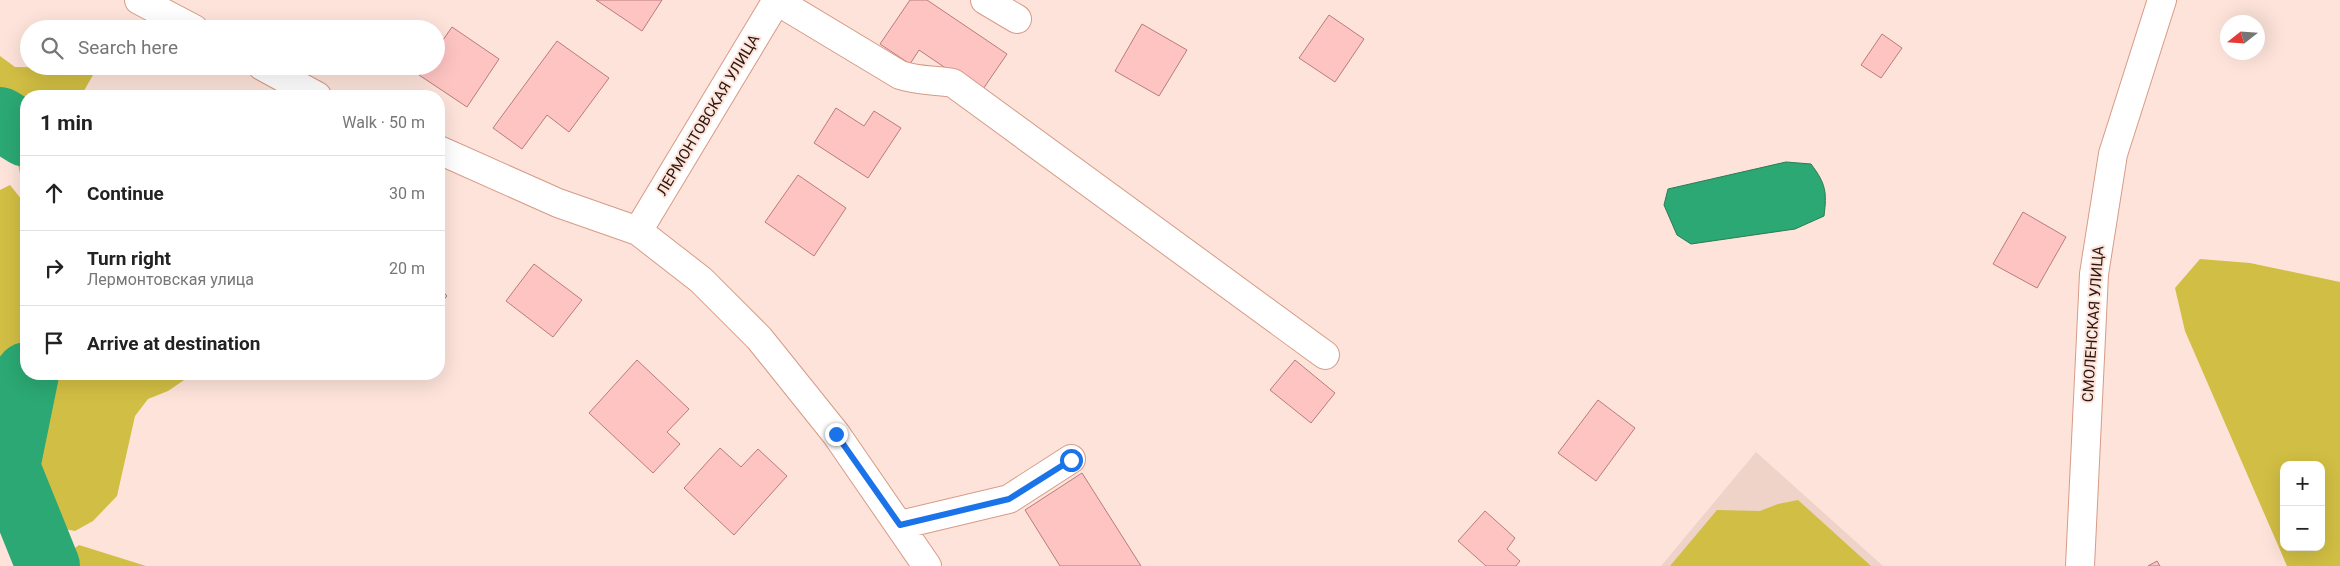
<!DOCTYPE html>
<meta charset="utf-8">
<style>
body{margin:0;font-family:Roboto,sans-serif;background:#f2f2f2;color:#222}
.controls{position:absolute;right:15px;bottom:15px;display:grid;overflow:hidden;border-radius:10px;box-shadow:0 5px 20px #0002}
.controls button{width:45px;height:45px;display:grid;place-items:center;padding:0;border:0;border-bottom:1px solid #e0e0e0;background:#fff;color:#222;font:25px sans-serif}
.compass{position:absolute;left:2220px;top:15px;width:45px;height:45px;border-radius:50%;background:#fff;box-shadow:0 5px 20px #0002;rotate:253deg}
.stop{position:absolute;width:15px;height:15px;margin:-11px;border:4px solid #1a73e8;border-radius:50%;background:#fff}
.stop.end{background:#1a73e8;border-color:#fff;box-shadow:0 1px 5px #0008}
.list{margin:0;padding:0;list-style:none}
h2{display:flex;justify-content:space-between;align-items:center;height:65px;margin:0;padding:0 20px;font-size:21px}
h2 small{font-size:16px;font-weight:400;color:#767676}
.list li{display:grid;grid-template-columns:32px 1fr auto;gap:15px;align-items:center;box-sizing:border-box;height:75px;padding:0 20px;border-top:1px solid #e0e0e0}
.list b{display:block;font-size:19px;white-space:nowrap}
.list p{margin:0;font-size:16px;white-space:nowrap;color:#767676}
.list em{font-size:16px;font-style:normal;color:#767676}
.icon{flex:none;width:28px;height:28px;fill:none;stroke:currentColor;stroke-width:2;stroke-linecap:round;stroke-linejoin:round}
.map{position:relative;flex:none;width:2340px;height:566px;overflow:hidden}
.search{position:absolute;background:#fff;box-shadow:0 5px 20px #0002;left:20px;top:20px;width:425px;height:55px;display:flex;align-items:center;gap:12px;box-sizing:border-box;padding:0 18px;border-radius:28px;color:#767676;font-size:19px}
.panel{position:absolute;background:#fff;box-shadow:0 5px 20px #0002;left:20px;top:90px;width:425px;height:290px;border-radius:20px}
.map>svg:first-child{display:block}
</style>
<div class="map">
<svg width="2340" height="566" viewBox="0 0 2340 566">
<rect width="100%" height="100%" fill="#fde3da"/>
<!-- built -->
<path fill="#efd2c8" d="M 1756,452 L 1883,566 L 1661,566 Z"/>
<!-- green -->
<path fill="#d1be44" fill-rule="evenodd" d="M 0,56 L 15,67 L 97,68 L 81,96 L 26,96 L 26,374 L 193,374 L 168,391 L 148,399 L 135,416 L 117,496 L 93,521 L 75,531 L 54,527 L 38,514 L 18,512 L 0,501 L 0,190 L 10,185 L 22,200 C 22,178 19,150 0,137 Z
M 2200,259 L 2250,263 L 2340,282 L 2340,566 L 2287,566 L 2185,331 L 2175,288 ZM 2284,465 L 2321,465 L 2321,547 L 2284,547 Z
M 1798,500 L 1871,566 L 1670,566 L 1717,510 L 1760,511 L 1778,504 Z
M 79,545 L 146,566 L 51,566 Z"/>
<!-- water -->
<path fill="#2ba873" stroke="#2b7c55" d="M 1786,162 L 1811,164 C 1826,184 1827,192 1824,216 L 1795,229 L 1691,244 L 1677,235 L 1664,205 L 1668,189 Z"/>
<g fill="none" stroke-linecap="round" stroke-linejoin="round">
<!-- river -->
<path stroke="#2ba873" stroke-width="64" d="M 0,119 L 26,135
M 27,374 L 8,467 L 48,566"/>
</g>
<!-- building -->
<path fill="#fec4c2" stroke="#b97b7b" d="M 596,0 L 662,0 L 642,31 Z
M 910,0 L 927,0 L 1007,54 L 981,92 L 919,50 L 910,64 L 880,44 Z
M 1329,15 L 1364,39 L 1335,82 L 1299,58 Z
M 1142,24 L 1187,50 L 1159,96 L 1115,71 Z
M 452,27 L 499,59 L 467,107 L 419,75 L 425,66 L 436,66 L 436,50 Z
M 1882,34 L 1902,48 L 1881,78 L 1861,65 Z
M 557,41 L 609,78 L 569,132 L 547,115 L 522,149 L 493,128 Z
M 836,108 L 864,126 L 874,111 L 901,128 L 868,178 L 814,143 Z
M 798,175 L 846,208 L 814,256 L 765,222 Z
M 2023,212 L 2066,237 L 2037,288 L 1993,264 Z
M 534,264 L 582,300 L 553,337 L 506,301 Z
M 439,287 L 447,296 L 439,305 Z
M 637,360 L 689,409 L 667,432 L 680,444 L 653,473 L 589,413 Z
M 1295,360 L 1335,393 L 1311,423 L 1270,390 Z
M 1598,400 L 1635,428 L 1596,481 L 1558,453 Z
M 720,448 L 741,467 L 758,449 L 787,476 L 734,535 L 684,488 Z
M 1082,473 L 1141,566 L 1060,566 L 1025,510 Z
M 1485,511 L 1515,538 L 1507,549 L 1520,561 L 1516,566 L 1486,566 L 1458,541 Z
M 2157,561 L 2160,566 L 2148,566 Z"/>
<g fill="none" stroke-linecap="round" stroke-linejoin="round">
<!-- minor casing -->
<g stroke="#d79b86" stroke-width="30">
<path id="minor" d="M 139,0 L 194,29
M 985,0 L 1017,19
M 777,1 L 900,75 C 918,81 935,80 953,83 L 1325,355
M 262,66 L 317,96
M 439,150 L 558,203 L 638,231 L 701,280 L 759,338 L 836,434 L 927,566
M 638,231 L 777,0
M 900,525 L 1009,499 L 1071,459
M 2080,566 L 2094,274 L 2113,154 L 2162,0"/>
</g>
<!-- minor -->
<use href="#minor" stroke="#fff" stroke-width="28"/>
</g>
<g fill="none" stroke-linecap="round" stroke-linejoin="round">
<!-- route -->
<path stroke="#1a73e8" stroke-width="6" d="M 836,434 L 900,525 L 1009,499 L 1071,460"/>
</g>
<g text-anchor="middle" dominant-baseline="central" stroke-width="4" stroke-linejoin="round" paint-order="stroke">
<!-- street labels -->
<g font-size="15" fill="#2c160e" stroke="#fde3da">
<text transform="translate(708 115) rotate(-59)">ЛЕРМОНТОВСКАЯ УЛИЦА</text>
<text transform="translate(2093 324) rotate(-86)">СМОЛЕНСКАЯ УЛИЦА</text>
</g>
</g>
</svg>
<div class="controls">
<button>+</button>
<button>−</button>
</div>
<svg class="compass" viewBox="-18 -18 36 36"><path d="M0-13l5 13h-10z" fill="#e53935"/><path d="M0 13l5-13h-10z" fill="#767676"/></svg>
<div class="stop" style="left:1071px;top:460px"></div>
<div class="stop end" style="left:836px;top:434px"></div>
<div class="search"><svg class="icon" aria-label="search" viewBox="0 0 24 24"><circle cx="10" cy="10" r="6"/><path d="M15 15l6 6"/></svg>Search here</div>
<section class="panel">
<h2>1 min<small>Walk · 50 m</small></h2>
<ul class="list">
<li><svg class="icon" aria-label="ahead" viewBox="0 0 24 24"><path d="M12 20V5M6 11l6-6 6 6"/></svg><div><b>Continue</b></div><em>30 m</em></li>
<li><svg class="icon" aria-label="right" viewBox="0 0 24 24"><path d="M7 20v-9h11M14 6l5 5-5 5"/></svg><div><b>Turn right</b><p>Лермонтовская улица</p></div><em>20 m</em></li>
<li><svg class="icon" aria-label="arrive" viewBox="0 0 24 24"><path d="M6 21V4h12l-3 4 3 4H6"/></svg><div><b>Arrive at destination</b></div></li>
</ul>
</section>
</div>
